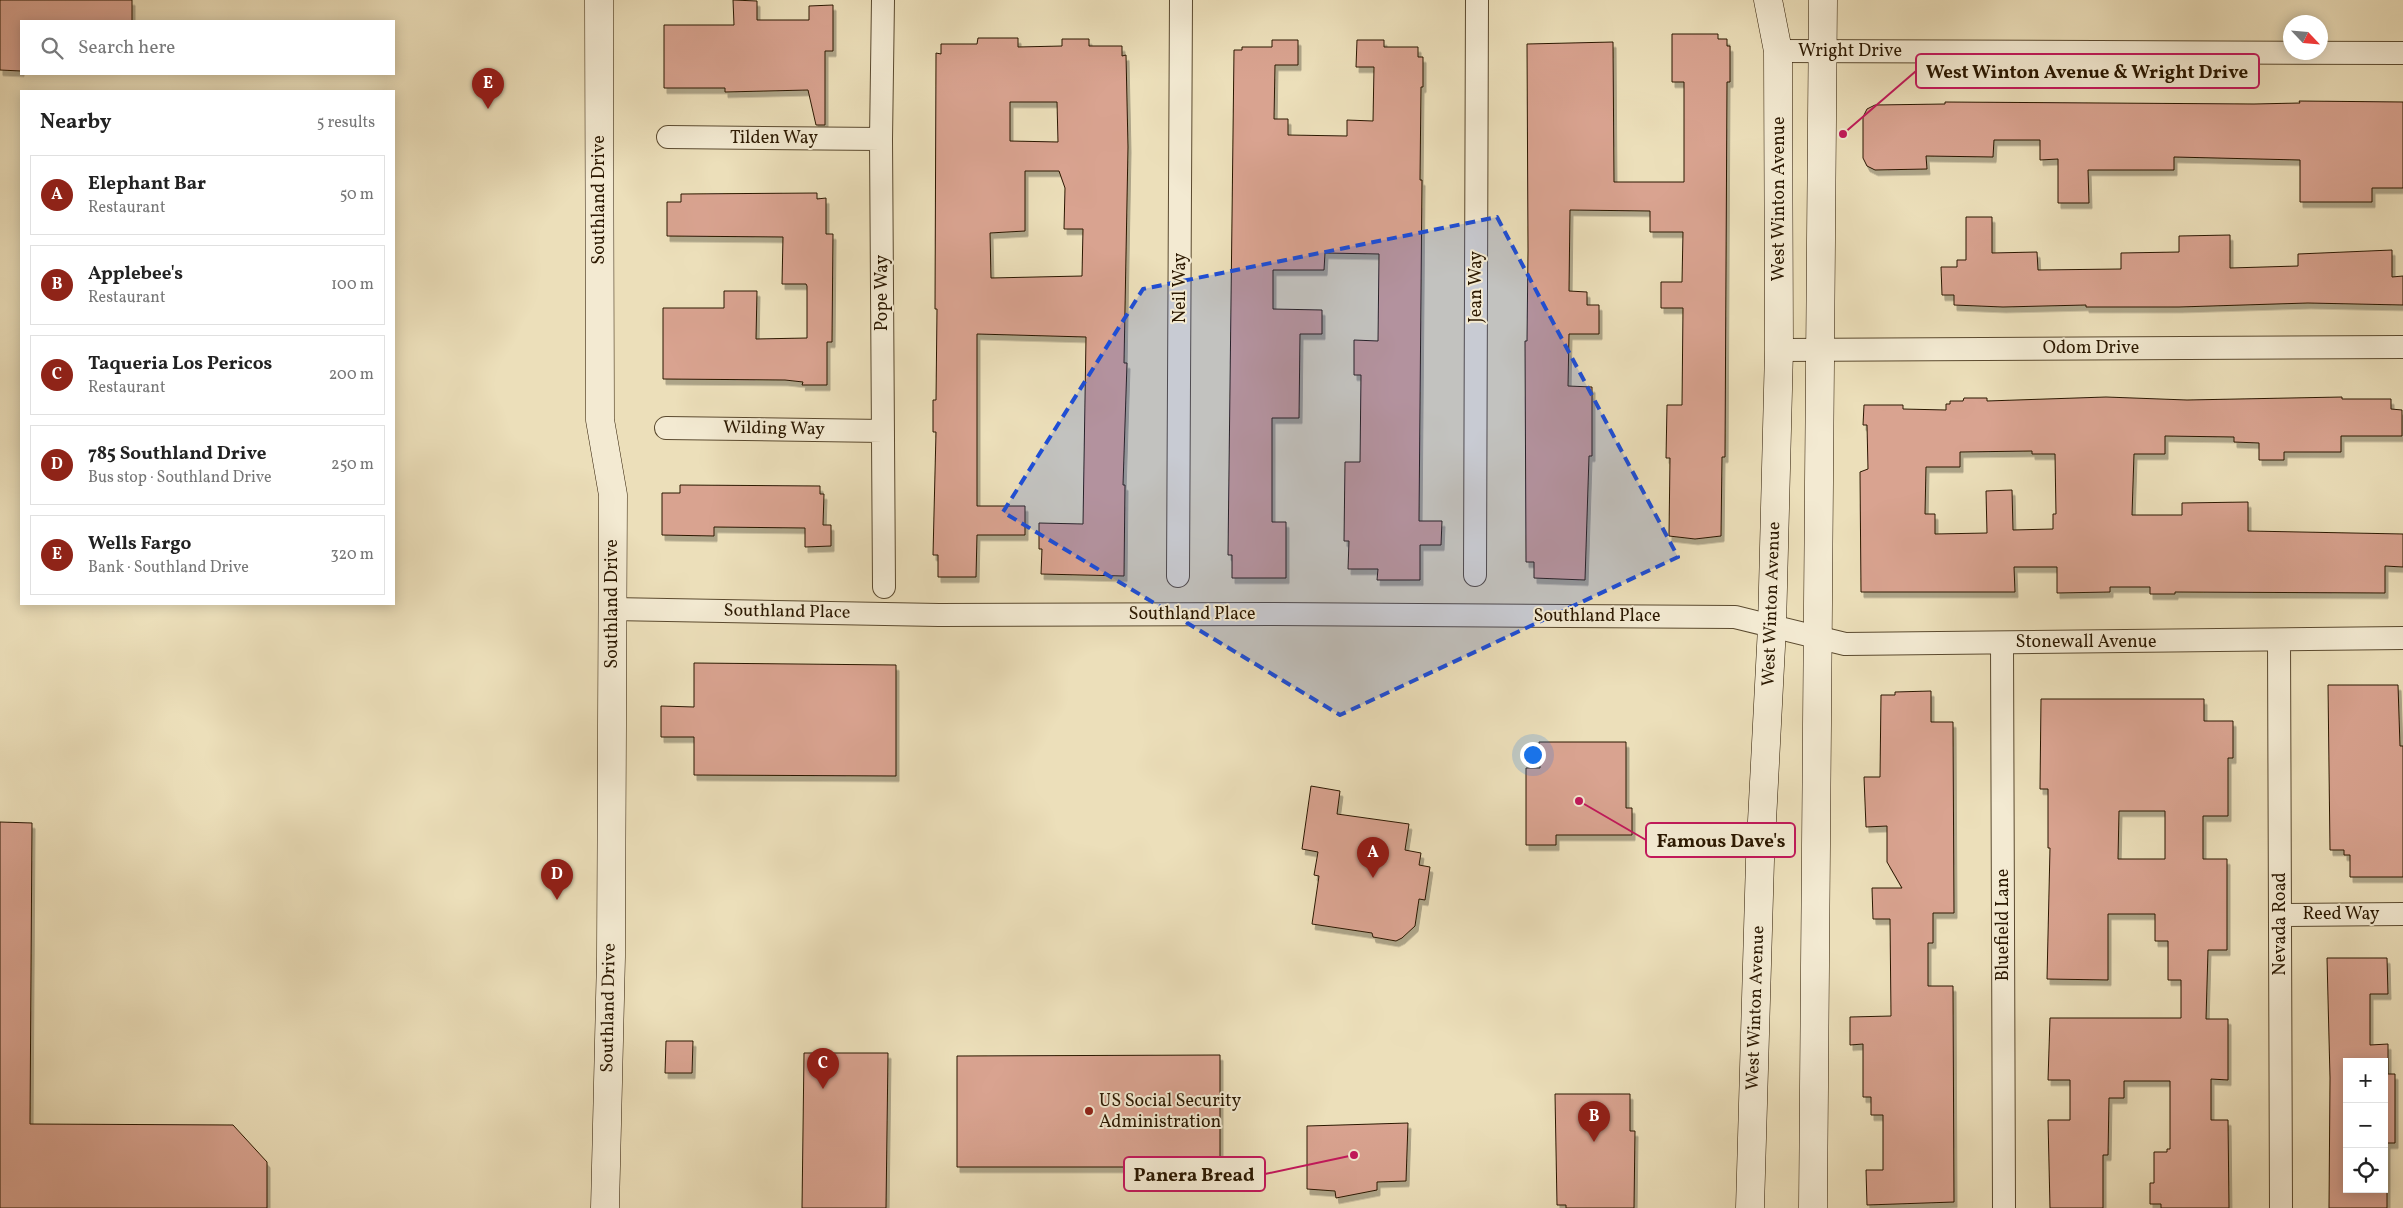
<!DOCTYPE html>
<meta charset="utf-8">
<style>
body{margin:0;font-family:Vollkorn,serif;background:#f2f2f2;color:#222}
.controls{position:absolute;right:15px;bottom:15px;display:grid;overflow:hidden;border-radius:0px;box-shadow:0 2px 12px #0003}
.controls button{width:45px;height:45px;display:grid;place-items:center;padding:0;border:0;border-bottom:1px solid #e0e0e0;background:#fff;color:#222;font:25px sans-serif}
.compass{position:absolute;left:2283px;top:15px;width:45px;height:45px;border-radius:50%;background:#fff;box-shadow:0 2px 12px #0003;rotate:116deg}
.you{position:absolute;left:1532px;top:754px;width:18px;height:18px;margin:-12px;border:4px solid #fff;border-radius:50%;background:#1a73e8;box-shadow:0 0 0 8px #1a73e833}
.badge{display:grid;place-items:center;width:32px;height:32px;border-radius:50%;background:#8f2418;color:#fff;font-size:16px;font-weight:700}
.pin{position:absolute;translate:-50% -41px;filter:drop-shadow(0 1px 2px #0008)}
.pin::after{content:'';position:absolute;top:26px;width:18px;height:15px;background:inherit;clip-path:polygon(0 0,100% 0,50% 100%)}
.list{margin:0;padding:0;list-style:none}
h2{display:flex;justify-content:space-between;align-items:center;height:65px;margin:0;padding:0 20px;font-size:21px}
h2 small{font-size:16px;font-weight:400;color:#767676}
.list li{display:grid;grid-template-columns:32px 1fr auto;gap:15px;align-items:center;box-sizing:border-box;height:80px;margin:0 10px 10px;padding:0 10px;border:1px solid #e0e0e0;border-radius:0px}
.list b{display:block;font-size:19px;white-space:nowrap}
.list p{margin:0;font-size:16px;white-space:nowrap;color:#767676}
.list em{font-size:16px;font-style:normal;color:#767676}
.icon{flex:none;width:28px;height:28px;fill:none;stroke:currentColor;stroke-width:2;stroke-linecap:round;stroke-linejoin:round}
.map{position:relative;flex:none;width:2403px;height:1208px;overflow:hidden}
.search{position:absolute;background:#fff;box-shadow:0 2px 12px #0003;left:20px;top:20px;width:375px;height:55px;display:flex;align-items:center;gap:12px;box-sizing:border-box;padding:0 18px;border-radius:0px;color:#767676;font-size:19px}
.panel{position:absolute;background:#fff;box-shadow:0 2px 12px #0003;left:20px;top:90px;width:375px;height:515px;border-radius:0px}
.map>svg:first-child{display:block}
</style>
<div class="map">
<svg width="2403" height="1208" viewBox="0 0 2403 1208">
<defs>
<filter id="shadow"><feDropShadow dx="3" dy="5.5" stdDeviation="0" flood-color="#0004"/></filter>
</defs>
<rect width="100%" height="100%" fill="#ecdfba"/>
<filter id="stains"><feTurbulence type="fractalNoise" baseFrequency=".004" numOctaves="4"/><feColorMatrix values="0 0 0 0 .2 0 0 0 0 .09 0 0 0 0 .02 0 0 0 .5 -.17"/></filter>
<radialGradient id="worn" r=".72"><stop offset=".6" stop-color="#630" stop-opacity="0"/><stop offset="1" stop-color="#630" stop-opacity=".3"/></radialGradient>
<!-- building -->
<path fill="#d9a390" stroke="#2b1801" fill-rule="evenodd" filter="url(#shadow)" d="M 0,0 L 132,0 L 132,21 L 21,21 L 21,71 L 0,70 Z
M 733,0 L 757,1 L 757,20 L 809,20 L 809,6 L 833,5 L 833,51 L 825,51 L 825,125 L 816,125 L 808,90 L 725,92 L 725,88 L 664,88 L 664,25 L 734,25 Z
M 1672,34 L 1718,34 L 1718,39 L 1727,39 L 1727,46 L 1730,46 L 1730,82 L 1727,82 L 1725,457 L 1722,457 L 1721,536 L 1695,539 L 1669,536 L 1670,458 L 1666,458 L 1667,405 L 1682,405 L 1683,308 L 1661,308 L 1661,282 L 1682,282 L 1683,232 L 1650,232 L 1650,211 L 1570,210 L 1569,291 L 1587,292 L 1587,305 L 1599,305 L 1599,334 L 1569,334 L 1568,386 L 1592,387 L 1592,456 L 1589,456 L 1585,580 L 1534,578 L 1534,562 L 1526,562 L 1525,341 L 1527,341 L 1528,250 L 1527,44 L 1613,42 L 1614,182 L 1684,182 L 1684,82 L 1672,82 Z
M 978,38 L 1018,38 L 1018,47 L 1062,46 L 1062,39 L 1089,39 L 1089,46 L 1122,46 L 1122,56 L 1126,55 L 1128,147 L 1124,363 L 1127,363 L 1123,485 L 1125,485 L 1124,576 L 1041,574 L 1042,549 L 1039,549 L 1039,523 L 1083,524 L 1086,337 L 977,334 L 977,506 L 1025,506 L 1025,535 L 977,535 L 976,577 L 938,577 L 938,555 L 933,555 L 936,432 L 933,432 L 933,400 L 936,400 L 937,309 L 935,309 L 936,53 L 941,54 L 941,44 L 977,44 ZM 1010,102 L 1057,102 L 1058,142 L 1010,141 ZM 1025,171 L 1059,171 L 1065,188 L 1064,229 L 1083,229 L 1082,276 L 991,278 L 990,233 L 1025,231 Z
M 1272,40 L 1298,40 L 1298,65 L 1275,65 L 1274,119 L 1288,119 L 1288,135 L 1347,136 L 1347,120 L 1373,121 L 1374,67 L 1356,67 L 1357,40 L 1384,40 L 1384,47 L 1418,47 L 1418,57 L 1423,57 L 1423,87 L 1421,87 L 1420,180 L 1422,180 L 1419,521 L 1442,521 L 1441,545 L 1420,545 L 1420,580 L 1377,580 L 1378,569 L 1348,569 L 1349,541 L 1344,541 L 1345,462 L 1360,462 L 1361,375 L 1354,375 L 1354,340 L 1378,341 L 1379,254 L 1325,253 L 1324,270 L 1273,270 L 1273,309 L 1322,310 L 1322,334 L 1300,334 L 1299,418 L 1272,418 L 1272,522 L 1286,522 L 1286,578 L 1232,578 L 1232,555 L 1228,555 L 1234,50 L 1242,50 L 1242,47 L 1272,47 Z
M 2299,101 L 2403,102 L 2403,188 L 2372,188 L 2372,202 L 2300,202 L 2300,160 L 2174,157 L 2174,170 L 2088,170 L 2089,203 L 2058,203 L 2058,159 L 2040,160 L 2040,140 L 1994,140 L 1993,157 L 1926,156 L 1927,169 L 1875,170 L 1867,166 L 1863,158 L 1863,117 L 1867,109 L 1875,105 L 1945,104 L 1945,102 L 2254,104 L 2300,103 Z
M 817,193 L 817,199 L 826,198 L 826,234 L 833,234 L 832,342 L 827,342 L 827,385 L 802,385 L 803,382 L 785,380 L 663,379 L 663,308 L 724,308 L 724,291 L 757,291 L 756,339 L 807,338 L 807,286 L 806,284 L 782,284 L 783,237 L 667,236 L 667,202 L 681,202 L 681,194 Z
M 1966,217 L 1992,217 L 1992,253 L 2037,252 L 2038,270 L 2121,269 L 2121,253 L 2179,252 L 2179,236 L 2230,235 L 2230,268 L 2298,266 L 2298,254 L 2392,250 L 2392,277 L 2403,276 L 2403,305 L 2308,303 L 2179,307 L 2086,307 L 2086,305 L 2003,307 L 1954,305 L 1954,295 L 1942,295 L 1941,267 L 1957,267 L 1957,260 L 1966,260 Z
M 2106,397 L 2187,400 L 2342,397 L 2342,399 L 2391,399 L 2391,409 L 2402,410 L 2402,436 L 2341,436 L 2341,452 L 2284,452 L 2284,460 L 2259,460 L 2259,443 L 2234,442 L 2234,437 L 2165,436 L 2165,454 L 2134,454 L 2132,515 L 2182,515 L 2182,503 L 2248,502 L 2248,531 L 2403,534 L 2403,567 L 2385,566 L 2385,593 L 2175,592 L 2175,594 L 2150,594 L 2150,587 L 2110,587 L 2110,592 L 2057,593 L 2057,567 L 2014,567 L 2015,592 L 1861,592 L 1860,472 L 1868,469 L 1867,425 L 1863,425 L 1864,405 L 1903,405 L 1903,409 L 1946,410 L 1946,404 L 1950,404 L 1950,401 L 1963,401 L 1964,398 L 1987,398 L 1987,401 ZM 2032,451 L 2032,454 L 2055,454 L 2056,514 L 2053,514 L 2053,529 L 2013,530 L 2012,490 L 1986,491 L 1987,533 L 1935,534 L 1935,514 L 1925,514 L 1926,467 L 1960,467 L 1960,452 Z
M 680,485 L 820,486 L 820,494 L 824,494 L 823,525 L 831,525 L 831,546 L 805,547 L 805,528 L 714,527 L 714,536 L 662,535 L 662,493 L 680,493 Z
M 694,663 L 896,665 L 896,776 L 694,775 L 694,737 L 661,737 L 661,706 L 694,707 Z
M 2328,685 L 2398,685 L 2400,746 L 2403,746 L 2403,877 L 2350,877 L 2350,855 L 2344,855 L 2344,850 L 2330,850 Z
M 1931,691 L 1931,722 L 1953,722 L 1954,913 L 1933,913 L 1933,943 L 1928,943 L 1928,986 L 1953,986 L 1954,1202 L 1867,1205 L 1866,1170 L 1883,1170 L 1883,1115 L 1871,1115 L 1871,1097 L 1863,1097 L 1863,1044 L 1850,1045 L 1850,1017 L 1891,1016 L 1890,919 L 1873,919 L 1872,888 L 1902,888 L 1887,862 L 1887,826 L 1866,827 L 1864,777 L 1880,777 L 1881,695 L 1895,695 L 1895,692 Z
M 2041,699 L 2204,699 L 2204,721 L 2233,721 L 2233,758 L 2228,758 L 2228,816 L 2203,816 L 2203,859 L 2227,859 L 2227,950 L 2208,950 L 2206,1019 L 2228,1019 L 2228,1080 L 2211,1079 L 2211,1120 L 2228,1120 L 2229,1208 L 2161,1208 L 2161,1204 L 2150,1204 L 2150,1183 L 2154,1183 L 2154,1152 L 2167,1152 L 2167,1149 L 2170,1149 L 2170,1081 L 2124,1081 L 2124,1098 L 2109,1098 L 2108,1155 L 2103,1155 L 2103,1208 L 2050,1208 L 2048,1120 L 2070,1120 L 2070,1080 L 2048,1080 L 2050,1018 L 2181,1018 L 2181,980 L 2168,980 L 2168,941 L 2155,941 L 2155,914 L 2108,914 L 2108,980 L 2047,979 L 2050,848 L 2048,848 L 2048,789 L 2040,789 ZM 2119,811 L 2165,811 L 2165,859 L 2118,859 Z
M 1539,742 L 1626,742 L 1626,808 L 1632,808 L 1632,835 L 1556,835 L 1556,845 L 1526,845 L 1526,768 L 1540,768 Z
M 1311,786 L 1340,791 L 1337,814 L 1409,824 L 1405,850 L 1421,853 L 1419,865 L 1430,867 L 1425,900 L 1419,899 L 1415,926 L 1402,938 L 1396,941 L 1373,937 L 1372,933 L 1312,924 L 1319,876 L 1314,875 L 1318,852 L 1302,849 Z
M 0,822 L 32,823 L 30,1124 L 233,1125 L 267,1162 L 267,1208 L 0,1208 Z
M 2327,958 L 2387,958 L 2388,994 L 2370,994 L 2370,1045 L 2388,1044 L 2388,1074 L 2395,1074 L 2395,1143 L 2387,1143 L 2387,1208 L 2329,1208 L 2330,1078 ZM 2347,1062 L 2384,1062 L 2384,1189 L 2347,1189 Z
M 666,1041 L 693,1041 L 692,1073 L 665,1073 Z
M 804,1053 L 888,1053 L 886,1208 L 802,1208 Z
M 1220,1055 L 1220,1167 L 957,1167 L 957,1056 Z
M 1555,1094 L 1630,1094 L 1630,1131 L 1635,1131 L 1634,1208 L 1566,1208 L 1566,1205 L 1557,1205 Z
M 1408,1123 L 1406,1181 L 1377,1182 L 1377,1190 L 1336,1198 L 1335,1191 L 1307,1189 L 1307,1126 Z"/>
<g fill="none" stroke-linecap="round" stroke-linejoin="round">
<!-- street casing -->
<g stroke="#5b4a2f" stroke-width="24">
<path id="street" d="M 883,0 L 881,139 L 884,587
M 1778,51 L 2403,53
M 668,137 L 881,139
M 1779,350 L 2403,347
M 666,428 L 883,431
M 1475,575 L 1477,0
M 1178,576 L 1181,0
M 612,609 L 939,615 L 1274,614 L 1735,617 L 1845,644 L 2403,638
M 2279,641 L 2281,1208
M 2002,643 L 2004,1208
M 2280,915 L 2403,914"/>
</g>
<!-- secondary casing -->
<g stroke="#2b1801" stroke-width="29">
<path id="secondary" d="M 599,0 L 600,420 L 613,495 L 611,957 L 605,1208
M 1750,1208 L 1760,860 L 1772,627 L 1779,350 L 1778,51 L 1768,0
M 1813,1208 L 1823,0"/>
</g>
<!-- street -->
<use href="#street" stroke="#f3ead2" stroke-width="22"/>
<!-- secondary -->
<use href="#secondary" stroke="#f3ead2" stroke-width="28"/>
</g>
<!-- marked area -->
<path fill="#1d4ed8" fill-opacity="0.2" stroke="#1d4ed8" stroke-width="4" stroke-dasharray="10 6" stroke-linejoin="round" d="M 1497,217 L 1678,557 L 1340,715 L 1003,512 L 1143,289 Z"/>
<!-- markers -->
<circle fill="#8f2418" stroke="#f3ead2" stroke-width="2" cx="1089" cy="1111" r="5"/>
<g text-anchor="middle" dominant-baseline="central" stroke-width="4" stroke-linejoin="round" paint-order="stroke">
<!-- street labels -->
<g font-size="18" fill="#2b1801" stroke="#f3ead2">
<text x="1850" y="51">Wright Drive</text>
<text x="774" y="138">Tilden Way</text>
<text transform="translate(1779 199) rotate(-90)">West Winton Avenue</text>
<text transform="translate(599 200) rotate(-90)">Southland Drive</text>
<text transform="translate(1476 287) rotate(-90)">Jean Way</text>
<text transform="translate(1180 288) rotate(-90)">Neil Way</text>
<text transform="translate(882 293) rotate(-90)">Pope Way</text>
<text x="2091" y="348">Odom Drive</text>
<text transform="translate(774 429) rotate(1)">Wilding Way</text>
<text transform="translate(612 604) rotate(-90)">Southland Drive</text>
<text transform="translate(1772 604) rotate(-88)">West Winton Avenue</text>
<text transform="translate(787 612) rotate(1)">Southland Place</text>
<text x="1192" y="614">Southland Place</text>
<text x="1597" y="616">Southland Place</text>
<text x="2086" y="642">Stonewall Avenue</text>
<text x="2341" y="914">Reed Way</text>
<text transform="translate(2280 924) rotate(-90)">Nevada Road</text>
<text transform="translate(2003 925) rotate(-90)">Bluefield Lane</text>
<text transform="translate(609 1008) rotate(-89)">Southland Drive</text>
<text transform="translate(1756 1008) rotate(-88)">West Winton Avenue</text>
</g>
<!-- poi labels -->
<g font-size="18" fill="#2b1801" stroke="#f3ead2" text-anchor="start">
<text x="1099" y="1101">US Social Security<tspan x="1099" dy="21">Administration</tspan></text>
</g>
</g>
<!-- callouts -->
<path fill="none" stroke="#c2185b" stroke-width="2" d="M1843 134L1916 71M1579 801L1646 840M1354 1155L1265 1174"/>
<g fill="#c2185b" stroke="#f3ead2" stroke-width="2">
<circle cx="1843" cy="134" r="5"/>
<circle cx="1579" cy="801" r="5"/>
<circle cx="1354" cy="1155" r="5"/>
</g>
<g fill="#f3ead2" stroke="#c2185b" stroke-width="2">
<rect x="1916" y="54" width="343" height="34" rx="5"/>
<rect x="1646" y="823" width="149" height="34" rx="5"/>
<rect x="1124" y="1157" width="141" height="34" rx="5"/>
</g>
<g font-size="19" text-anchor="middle" font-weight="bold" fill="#2b1801">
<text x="2087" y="78">West Winton Avenue &amp; Wright Drive</text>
<text x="1721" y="847">Famous Dave's</text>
<text x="1194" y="1181">Panera Bread</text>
</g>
<rect width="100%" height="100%" filter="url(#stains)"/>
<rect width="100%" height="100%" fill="url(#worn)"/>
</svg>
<div class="controls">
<button>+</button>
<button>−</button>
<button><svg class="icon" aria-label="locate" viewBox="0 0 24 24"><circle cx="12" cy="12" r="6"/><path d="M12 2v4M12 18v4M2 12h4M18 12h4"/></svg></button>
</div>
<svg class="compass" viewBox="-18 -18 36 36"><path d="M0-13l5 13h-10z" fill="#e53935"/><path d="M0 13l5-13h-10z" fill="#767676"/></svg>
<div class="you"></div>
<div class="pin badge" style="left:1373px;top:878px">A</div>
<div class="pin badge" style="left:1594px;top:1142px">B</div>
<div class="pin badge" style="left:823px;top:1089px">C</div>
<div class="pin badge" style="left:557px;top:900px">D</div>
<div class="pin badge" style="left:488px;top:109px">E</div>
<div class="search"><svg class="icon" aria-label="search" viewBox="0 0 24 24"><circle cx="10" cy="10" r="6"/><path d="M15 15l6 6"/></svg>Search here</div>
<section class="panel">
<h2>Nearby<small>5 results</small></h2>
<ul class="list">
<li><span class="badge">A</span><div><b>Elephant Bar</b><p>Restaurant</p></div><em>50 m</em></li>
<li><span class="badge">B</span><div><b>Applebee's</b><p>Restaurant</p></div><em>100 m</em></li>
<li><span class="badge">C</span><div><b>Taqueria Los Pericos</b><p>Restaurant</p></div><em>200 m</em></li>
<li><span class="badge">D</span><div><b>785 Southland Drive</b><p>Bus stop · Southland Drive</p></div><em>250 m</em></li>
<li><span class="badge">E</span><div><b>Wells Fargo</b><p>Bank · Southland Drive</p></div><em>320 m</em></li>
</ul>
</section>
</div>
